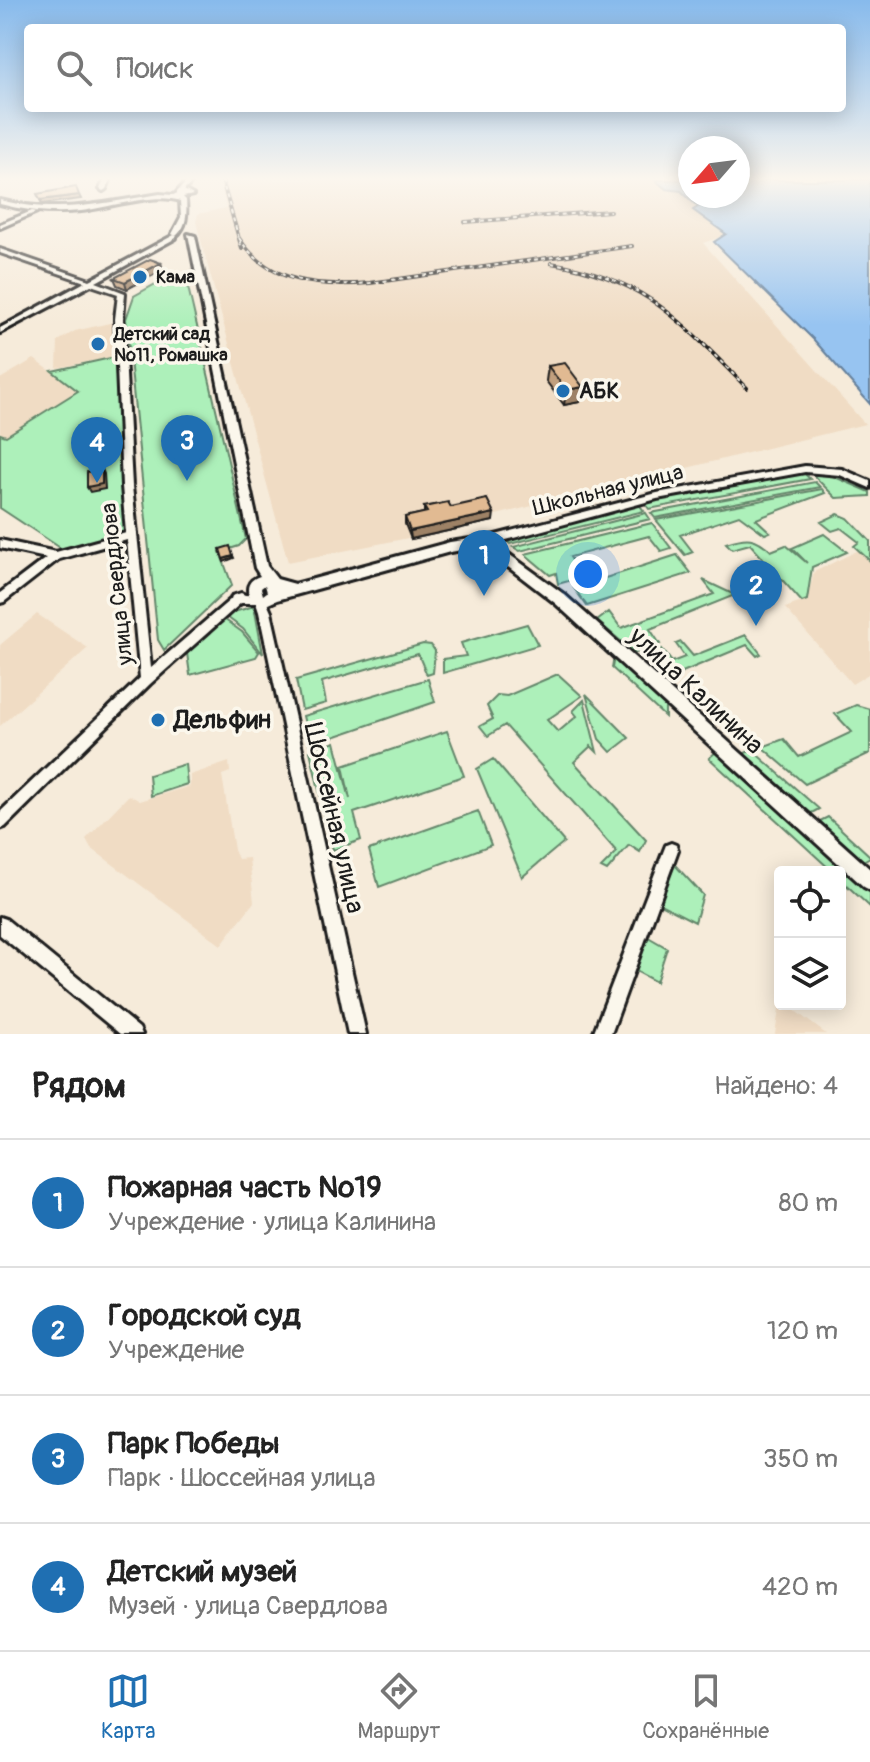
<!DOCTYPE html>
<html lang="ru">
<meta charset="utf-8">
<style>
body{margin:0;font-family:Pangolin,sans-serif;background:#f2f2f2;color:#222}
.controls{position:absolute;right:24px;bottom:24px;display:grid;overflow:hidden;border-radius:8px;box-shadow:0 4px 20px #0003}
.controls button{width:72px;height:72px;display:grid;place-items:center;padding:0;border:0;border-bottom:2px solid #e0e0e0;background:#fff;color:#222;font:40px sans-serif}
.compass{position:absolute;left:678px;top:136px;width:72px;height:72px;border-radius:50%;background:#fff;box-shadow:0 4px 20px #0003;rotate:242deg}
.you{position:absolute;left:588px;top:574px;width:28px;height:28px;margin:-20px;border:6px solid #fff;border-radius:50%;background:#1a73e8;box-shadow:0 0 0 12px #1a73e833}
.badge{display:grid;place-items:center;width:52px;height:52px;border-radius:50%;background:#1f6fb2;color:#fff;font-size:26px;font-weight:700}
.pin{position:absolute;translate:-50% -66px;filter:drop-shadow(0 2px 4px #0008)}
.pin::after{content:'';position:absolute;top:42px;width:28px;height:24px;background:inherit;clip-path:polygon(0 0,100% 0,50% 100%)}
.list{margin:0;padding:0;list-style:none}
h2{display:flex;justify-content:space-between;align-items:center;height:104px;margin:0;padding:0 32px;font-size:34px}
h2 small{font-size:26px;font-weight:400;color:#767676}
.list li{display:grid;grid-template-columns:52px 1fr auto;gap:24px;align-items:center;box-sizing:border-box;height:128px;padding:0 32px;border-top:2px solid #e0e0e0}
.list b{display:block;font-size:30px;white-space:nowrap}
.list p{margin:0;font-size:26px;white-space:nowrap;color:#767676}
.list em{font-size:26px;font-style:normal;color:#767676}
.icon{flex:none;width:44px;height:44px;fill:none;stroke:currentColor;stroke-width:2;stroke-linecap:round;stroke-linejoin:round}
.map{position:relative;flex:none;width:870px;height:1034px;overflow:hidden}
.search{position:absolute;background:#fff;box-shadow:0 4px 20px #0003;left:24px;right:24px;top:24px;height:88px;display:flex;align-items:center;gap:20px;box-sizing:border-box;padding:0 28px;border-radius:8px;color:#767676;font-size:30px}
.sheet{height:616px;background:#fff}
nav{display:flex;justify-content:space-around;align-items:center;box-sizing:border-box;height:112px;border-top:2px solid #e0e0e0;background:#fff;font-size:22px;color:#767676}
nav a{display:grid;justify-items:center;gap:4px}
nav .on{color:#1f6fb2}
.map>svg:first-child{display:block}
</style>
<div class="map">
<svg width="870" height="1034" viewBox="0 0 870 1034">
<rect width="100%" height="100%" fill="#f6ebda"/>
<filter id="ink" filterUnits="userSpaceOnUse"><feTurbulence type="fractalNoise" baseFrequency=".0125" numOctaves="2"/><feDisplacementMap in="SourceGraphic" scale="16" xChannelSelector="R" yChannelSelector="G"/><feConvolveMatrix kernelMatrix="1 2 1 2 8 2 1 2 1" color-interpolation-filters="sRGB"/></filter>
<g filter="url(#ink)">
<!-- built -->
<path fill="#f0dcc4" d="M 220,180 L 655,180 L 666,189 L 681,191 L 698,207 L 694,210 L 726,235 L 703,243 L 865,424 L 492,516 L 493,521 L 288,562 L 196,222 L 198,214 L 226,208 Z
M 114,322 L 115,357 L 57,368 L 58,341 L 75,331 Z
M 34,359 L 79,391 L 6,436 L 0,434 L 0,379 Z
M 859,550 L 870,562 L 870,673 L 852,684 L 785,608 L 807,600 L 814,572 Z
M 37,614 L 88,648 L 0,726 L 0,645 Z
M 229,762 L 230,772 L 222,775 L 234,850 L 238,859 L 249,858 L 254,902 L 221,945 L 91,848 L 86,839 L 129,795 L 140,801 L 190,786 L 190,775 Z
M 780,1004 L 786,1004 L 826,1034 L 775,1034 Z"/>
<!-- green -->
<path fill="#adf0ba" stroke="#64866b" stroke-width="2" d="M 185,274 L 246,539 L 239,546 L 220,552 L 232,585 L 164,650 L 158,640 L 126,319 L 134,296 L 170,276 Z
M 115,357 L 127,535 L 65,551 L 0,508 L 0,434 L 6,436 L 78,391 L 52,371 Z
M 823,472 L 870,492 L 870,496 L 836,498 L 811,473 Z
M 804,473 L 810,479 L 649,509 L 644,502 Z
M 815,482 L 820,487 L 655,518 L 651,513 Z
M 822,489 L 825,493 L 756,519 L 770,532 L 765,534 L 739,515 L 680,535 L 693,552 L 685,555 L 656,520 Z
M 638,503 L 644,511 L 510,544 L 503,538 Z
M 646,513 L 650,519 L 520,551 L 513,547 Z
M 838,514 L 848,518 L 870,541 L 870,561 L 854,546 L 859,542 L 841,528 L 832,531 L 821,522 Z
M 652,523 L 671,548 L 661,551 L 649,536 L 570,557 L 583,577 L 558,584 L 556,573 L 550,575 L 525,554 Z
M 824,534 L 847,552 L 812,567 L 807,600 L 802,602 L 750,544 L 732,549 L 726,543 C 747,536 755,536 771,551 L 786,545 L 807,563 L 792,548 Z
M 677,555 L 691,573 L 587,606 L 574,588 Z
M 703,580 L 735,595 L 650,629 L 660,644 L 635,653 L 597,621 L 609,612 L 621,628 L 714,594 Z
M 254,606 L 263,654 L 243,629 L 224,615 Z
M 221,617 L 242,632 L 259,652 L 256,657 L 190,675 L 186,646 Z
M 527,624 L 538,645 L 443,673 L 443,659 L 466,656 L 461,643 Z
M 746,635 L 761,654 L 757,656 L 747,645 L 668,678 L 642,657 L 662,649 L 672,662 L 685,657 L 676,644 L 681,642 L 693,656 Z
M 423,644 L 431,645 L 435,651 L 433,673 L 427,675 L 418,654 L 322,682 L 326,703 L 302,710 L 296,680 Z
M 614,656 L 665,703 L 665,717 L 612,668 Z
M 558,674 L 582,696 L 547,720 L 558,732 L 577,716 L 573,711 L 584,700 L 597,752 L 591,746 L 574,762 L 646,840 L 640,852 L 629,845 L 607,871 L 601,868 L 617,852 L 505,725 L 488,736 L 480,726 L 493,719 L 487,706 L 498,695 L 507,696 Z
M 428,679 L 435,702 L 310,745 L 303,716 Z
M 586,694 L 629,738 L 611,752 L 599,739 Z
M 856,705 L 870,709 L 870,753 L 805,784 L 762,747 L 784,739 L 799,757 L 852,732 L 835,714 Z
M 447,731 L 464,776 L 354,813 L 361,840 L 333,850 L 310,751 L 335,742 L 350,799 L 343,766 Z
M 752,750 L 819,809 L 806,816 L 738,756 Z
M 717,751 L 870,890 L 870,907 L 840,879 L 840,872 L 833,872 L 709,758 Z
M 493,759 L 564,842 L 522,877 L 477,769 Z
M 185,764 L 187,784 L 151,796 L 149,775 Z
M 478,811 L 491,845 L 379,887 L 369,850 Z
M 828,817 L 870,856 L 870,857 L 858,864 L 814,824 Z
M 675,865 L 703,895 L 695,922 L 658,903 Z
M 643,934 L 667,948 L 656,982 L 632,969 Z"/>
<!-- water -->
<path fill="#97c4f1" stroke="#66819c" stroke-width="2" d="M 655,180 L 690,180 L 690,196 L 738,196 L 738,180 L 870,180 L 870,404 L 814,340 L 714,242 L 726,234 L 693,210 L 698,207 L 681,191 L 666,189 Z"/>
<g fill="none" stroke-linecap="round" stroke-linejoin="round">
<!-- minor casing -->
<g stroke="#1c1c1c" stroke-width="6">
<path id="minor" d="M 104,180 L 110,180 L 106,189 L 103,191 L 100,189 Z
M 187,181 L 192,182 L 181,194 L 177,194 L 177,192 Z
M 32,211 L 37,212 L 0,228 L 0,224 Z
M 174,235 L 176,236 L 176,238 L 96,282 L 125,293 L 123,319 L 132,486 L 151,668 L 231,599 L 232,596 L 241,593 L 245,595 L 264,596 L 271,612 L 366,1034 L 348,1034 L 259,612 L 256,603 L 241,603 L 150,684 L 5,827 L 0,829 L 0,812 L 140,678 L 127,540 L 59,559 L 4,602 L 0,603 L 0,593 L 46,558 L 0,548 L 0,540 L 56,552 L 126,533 L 122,486 L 115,319 L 118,294 L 91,285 L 0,333 L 0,328 L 85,282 L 0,253 L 0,249 L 90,280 Z
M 805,466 L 842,469 L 870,481 L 870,488 L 840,475 L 805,472 L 657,499 L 484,546 L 480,545 L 479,542 L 480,539 L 484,538 L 657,493 Z
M 671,843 L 676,845 L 678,850 L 611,1034 L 593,1034 L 664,850 L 666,845 Z
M 0,917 L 6,919 L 139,1028 L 142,1034 L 120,1034 L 0,935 Z"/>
</g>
<!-- major casing -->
<g stroke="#1c1c1c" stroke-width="6">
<path id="major" d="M 184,190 L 193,195 L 183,197 L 186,200 C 187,214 187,227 176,236 L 172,234 L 181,217 L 180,201 C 156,192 107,208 81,211 C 53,214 27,211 0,204 L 0,200 C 58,215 102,203 160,194 L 173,195 Z
M 188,234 L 195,236 L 267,566 L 277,579 L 295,584 L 450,542 L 484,537 L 488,539 L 565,595 L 870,869 L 870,890 L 864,887 L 555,603 L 482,547 L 450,552 L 277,600 L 266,605 L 252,601 C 245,590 247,580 260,576 L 255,568 ZM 265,585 L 267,592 L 263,595 L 261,588 Z"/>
</g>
<!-- minor -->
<use href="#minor" fill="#fbf7ec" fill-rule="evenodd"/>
<!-- major -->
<use href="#major" fill="#fbf7ec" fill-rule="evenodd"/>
<!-- rail casing -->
<g stroke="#1c1c1c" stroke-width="4">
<path id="rail" d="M 222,180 L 242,249
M 465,222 L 610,211
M 239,238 C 269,284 319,287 370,283 L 632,246
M 551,263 C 647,278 682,323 747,388"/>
</g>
<!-- rail -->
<use href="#rail" stroke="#fbf7ec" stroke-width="2" stroke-dasharray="4" stroke-linecap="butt"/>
</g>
<!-- wall -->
<path fill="#c2a07e" stroke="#1c1c1c" stroke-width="2" d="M 161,263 L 163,270 L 127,289 L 117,285 L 114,278 Z
M 548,366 L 583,387 L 580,402 L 564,405 L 546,381 Z
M 424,507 L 493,521 L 411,539 L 405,524 L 405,517 L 424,513 Z"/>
<!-- shaded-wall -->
<path fill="#9e8266" stroke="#1c1c1c" stroke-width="2" d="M 79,195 L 81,199 L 42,204 L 40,200 Z
M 161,263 L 163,270 L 127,289 L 125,282 Z
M 583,387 L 580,402 L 564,405 L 566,390 Z
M 102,469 L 104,474 L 105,489 L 90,492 L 87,487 Z
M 494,513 L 493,521 L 411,539 L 410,531 Z
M 233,556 L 234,558 L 224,562 L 223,559 Z"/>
<!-- building -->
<path fill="#e1ba92" stroke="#1c1c1c" stroke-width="2" d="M 76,187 L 79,195 L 40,200 L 37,194 Z
M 150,259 L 161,263 L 125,282 L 114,278 Z
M 565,363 L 583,387 L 566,390 L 548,366 Z
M 102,469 L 102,484 L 87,487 L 87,472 Z
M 487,499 L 494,513 L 410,531 L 405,517 L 427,512 L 424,507 L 448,502 L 451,507 Z
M 230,546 L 233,556 L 223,559 L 220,549 Z"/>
</g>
<!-- sky -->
<linearGradient id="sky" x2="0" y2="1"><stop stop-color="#87baec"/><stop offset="0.55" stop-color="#fbf6ee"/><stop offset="1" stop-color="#fbf6ee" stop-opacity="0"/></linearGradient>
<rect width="870" height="325" fill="url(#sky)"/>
<!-- markers -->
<g fill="#1f6fb2" stroke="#fbf7ec" stroke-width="3">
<circle cx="140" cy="277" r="8"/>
<circle cx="98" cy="344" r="8"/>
<circle cx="563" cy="391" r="8"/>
<circle cx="158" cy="720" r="8"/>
</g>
<g text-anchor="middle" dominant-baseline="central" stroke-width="7" stroke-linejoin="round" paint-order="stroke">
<!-- far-poi labels -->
<g font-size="18" font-weight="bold" fill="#1c1c1c" stroke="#fbf7ec" text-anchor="start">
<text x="156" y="277">Кама</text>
<text x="114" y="334">Детский сад<tspan x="114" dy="21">№11, Ромашка</tspan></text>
</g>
<!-- poi labels -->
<g font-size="22" font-weight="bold" fill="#1c1c1c" stroke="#fbf7ec" text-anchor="start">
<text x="579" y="391">АБК</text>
</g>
<!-- street labels -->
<g font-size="22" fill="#1c1c1c" stroke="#fbf7ec">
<text transform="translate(608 490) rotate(-14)">Школьная улица</text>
<text transform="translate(117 584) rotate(-96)">улица Свердлова</text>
</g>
<!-- near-street labels -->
<g font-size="26" fill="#1c1c1c" stroke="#fbf7ec">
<text transform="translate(696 691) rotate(43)">улица Калинина</text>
<text transform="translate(334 818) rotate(77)">Шоссейная улица</text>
</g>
<!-- near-poi labels -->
<g font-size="26" font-weight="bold" fill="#1c1c1c" stroke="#fbf7ec" text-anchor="start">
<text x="174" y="720">Дельфин</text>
</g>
</g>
</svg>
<div class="controls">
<button><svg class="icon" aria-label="locate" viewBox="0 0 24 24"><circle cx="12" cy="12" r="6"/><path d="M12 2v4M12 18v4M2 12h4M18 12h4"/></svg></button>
<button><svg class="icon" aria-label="layers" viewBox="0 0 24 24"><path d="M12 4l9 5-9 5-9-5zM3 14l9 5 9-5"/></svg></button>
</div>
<svg class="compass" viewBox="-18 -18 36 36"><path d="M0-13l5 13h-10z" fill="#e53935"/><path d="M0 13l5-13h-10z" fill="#767676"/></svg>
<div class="you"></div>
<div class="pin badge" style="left:484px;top:596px">1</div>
<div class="pin badge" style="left:756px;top:626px">2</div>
<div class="pin badge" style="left:187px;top:481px">3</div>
<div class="pin badge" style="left:97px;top:483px">4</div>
<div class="search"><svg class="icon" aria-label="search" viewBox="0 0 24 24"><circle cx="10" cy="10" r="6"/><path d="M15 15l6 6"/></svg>Поиск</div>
</div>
<section class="sheet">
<h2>Рядом<small>Найдено: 4</small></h2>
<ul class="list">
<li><span class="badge">1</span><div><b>Пожарная часть №19</b><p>Учреждение · улица Калинина</p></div><em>80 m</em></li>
<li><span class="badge">2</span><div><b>Городской суд</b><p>Учреждение</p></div><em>120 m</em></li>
<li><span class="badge">3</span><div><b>Парк Победы</b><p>Парк · Шоссейная улица</p></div><em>350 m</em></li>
<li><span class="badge">4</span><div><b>Детский музей</b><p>Музей · улица Свердлова</p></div><em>420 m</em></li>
</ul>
</section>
<nav>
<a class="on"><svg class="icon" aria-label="map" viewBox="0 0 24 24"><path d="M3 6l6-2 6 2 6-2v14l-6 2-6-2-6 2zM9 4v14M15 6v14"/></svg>Карта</a>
<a><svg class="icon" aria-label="directions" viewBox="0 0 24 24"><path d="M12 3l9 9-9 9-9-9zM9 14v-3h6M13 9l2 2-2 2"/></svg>Маршрут</a>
<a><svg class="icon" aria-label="saved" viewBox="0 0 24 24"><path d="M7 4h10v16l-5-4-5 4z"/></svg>Сохранённые</a>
</nav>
